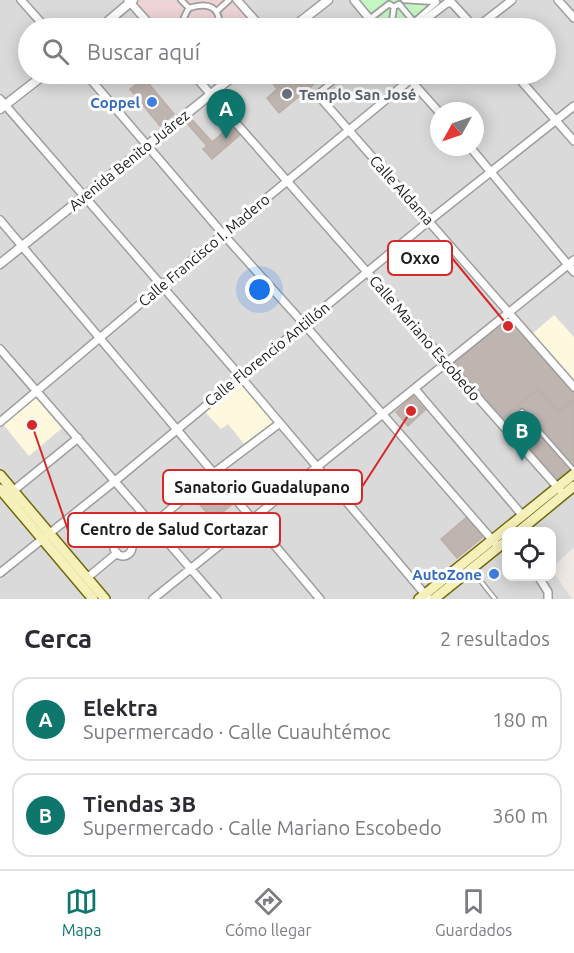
<!DOCTYPE html>
<html lang="es">
<meta charset="utf-8">
<style>
body{margin:0;font-family:Ubuntu,sans-serif;background:#f7f7f7;color:#2b2b33}
.controls{position:absolute;right:18px;bottom:18px;display:grid;overflow:hidden;border-radius:12px;box-shadow:0 3px 15px #0003}
.controls button{width:54px;height:54px;display:grid;place-items:center;padding:0;border:0;border-bottom:2px solid #e1e1e2;background:#fff;color:#2b2b33;font:30px sans-serif}
.compass{position:absolute;left:430px;top:102px;width:54px;height:54px;border-radius:50%;background:#fff;box-shadow:0 3px 15px #0003;rotate:230deg}
.you{position:absolute;left:260px;top:290px;width:21px;height:21px;margin:-15px;border:4px solid #fff;border-radius:50%;background:#1a73e8;box-shadow:0 0 0 9px #1a73e833}
.badge{display:grid;place-items:center;width:39px;height:39px;border-radius:50%;background:#0f766e;color:#fff;font-size:20px;font-weight:700}
.pin{position:absolute;translate:-50% -50px;filter:drop-shadow(0 2px 3px #0008)}
.pin::after{content:'';position:absolute;top:32px;width:21px;height:18px;background:inherit;clip-path:polygon(0 0,100% 0,50% 100%)}
.list{margin:0;padding:0;list-style:none}
h2{display:flex;justify-content:space-between;align-items:center;height:78px;margin:0;padding:0 24px;font-size:26px}
h2 small{font-size:20px;font-weight:400;color:#7c7c81}
.list li{display:grid;grid-template-columns:39px 1fr auto;gap:18px;align-items:center;box-sizing:border-box;height:84px;margin:0 12px 12px;padding:0 12px;border:2px solid #e1e1e2;border-radius:18px}
.list b{display:block;font-size:22px;white-space:nowrap}
.list p{margin:0;font-size:20px;white-space:nowrap;color:#7c7c81}
.list em{font-size:20px;font-style:normal;color:#7c7c81}
.icon{flex:none;width:33px;height:33px;fill:none;stroke:currentColor;stroke-width:2;stroke-linecap:round;stroke-linejoin:round}
.map{position:relative;flex:none;width:574px;height:599px;overflow:hidden}
.search{position:absolute;background:#fff;box-shadow:0 3px 15px #0003;left:18px;right:18px;top:18px;height:66px;display:flex;align-items:center;gap:15px;box-sizing:border-box;padding:0 21px;border-radius:33px;color:#7c7c81;font-size:22px}
.sheet{height:270px;background:#fff}
nav{display:flex;justify-content:space-around;align-items:center;box-sizing:border-box;height:84px;border-top:2px solid #e1e1e2;background:#fff;font-size:16px;color:#7c7c81}
nav a{display:grid;justify-items:center;gap:3px}
nav .on{color:#0f766e}
.map>svg:first-child{display:block}
</style>
<div class="map">
<svg width="574" height="599" viewBox="0 0 574 599">
<rect width="100%" height="100%" fill="#eee9e4"/>
<!-- residential -->
<path fill="#dbdadb" fill-rule="evenodd" d="M 0,0 L 574,0 L 574,547 L 552,568 L 552,532 L 506,532 L 506,576 L 552,576 L 552,570 L 572,599 L 0,599 ZM 28,28 L 546,28 L 546,74 L 28,74 ZM 439,111 L 475,111 L 475,147 L 439,147 Z"/>
<!-- commercial -->
<path fill="#eed4d7" d="M 232,0 L 256,28 L 159,28 L 135,1 Z"/>
<!-- education -->
<path fill="#fdf8de" d="M 554,315 L 574,337 L 574,382 L 532,334 Z
M 239,382 L 274,422 L 245,445 L 228,424 L 221,429 L 205,412 Z
M 34,395 L 62,428 L 29,456 L 2,423 Z"/>
<!-- park -->
<path fill="#c6f6c3" d="M 356,0 L 435,0 L 437,2 L 405,28 L 380,28 Z"/>
<!-- building -->
<path fill="#beb4b0" stroke="#bfaea7" stroke-width="1.5" d="M 272,74 L 322,74 L 324,76 L 279,113 L 267,98 L 277,89 L 268,77 Z
M 144,78 L 174,114 L 160,126 L 130,89 Z
M 188,115 L 212,142 L 232,125 L 240,135 L 212,159 L 203,149 L 207,146 L 184,120 Z
M 507,318 L 574,393 L 574,399 L 559,412 L 538,389 L 501,420 L 453,364 Z
M 538,389 L 559,412 L 574,399 L 574,468 L 557,483 L 501,420 Z
M 413,396 L 425,410 L 408,426 L 396,412 Z
M 215,479 L 235,502 L 213,520 L 194,498 Z
M 468,516 L 484,536 L 457,558 L 441,539 Z"/>
<g fill="none" stroke-linecap="round" stroke-linejoin="round">
<!-- service casing -->
<g stroke="#9e9e9e" stroke-width="6">
<path id="service" d="M 522,411 L 574,470
M 472,570 L 495,599"/>
</g>
<!-- pedestrian casing -->
<g stroke="#9e9e9e" stroke-width="8">
<path id="pedestrian" d="M 181,0 L 189,8
M 404,0 L 437,2
M 217,11 L 229,0
M 371,18 L 389,4 L 394,7 L 399,4 L 414,22 L 405,28
M 414,22 L 437,2 L 435,0
M 184,28 C 181,21 185,15 189,8 C 208,2 221,6 219,28
M 391,28 L 394,7
M 317,94 L 332,82 L 326,74"/>
</g>
<!-- minor casing -->
<g stroke="#9e9e9e" stroke-width="10">
<path id="minor" d="M 21,0 L 46,28
M 128,0 L 153,28
M 237,0 L 262,28
M 354,0 L 377,28
M 558,0 L 574,18
M 447,3 L 452,3 L 475,28
M 414,28 L 447,3
M 476,28 L 512,0
M 86,74 L 223,234 L 304,324 L 495,543
M 193,74 L 447,363 L 560,490
M 405,74 L 439,112
M 515,74 L 574,141
M 317,94 L 574,387
M 0,99 L 240,376 L 429,599
M 470,147 L 574,272
M 0,220 L 320,599
M 0,349 L 217,599
M 415,389 L 523,516
M 0,422 L 223,234 L 417,74
M 13,491 L 78,438
M114 547a9 9 0 1 1 18 0a9 9 0 1 1-18 0Z
M 129,542 L 153,524 L 215,472 L 280,423
M 0,573 L 115,481 L 430,220 L 574,106
M 538,576 L 548,592 L 548,599
M 87,578 L 117,553
M 153,599 L 574,260"/>
</g>
<!-- tertiary casing -->
<g stroke="#9e9e9e" stroke-width="11">
<path id="tertiary" d="M 100,28 L 133,0
M 292,28 L 328,0
M 0,109 L 45,74
M 0,264 L 236,74"/>
</g>
<!-- secondary casing -->
<g stroke="#6e6a0a" stroke-width="12">
<path id="secondary" d="M 0,475 L 105,599
M 0,489 L 93,599
M 518,532 L 574,486
M 419,599 L 574,474
M 434,599 L 506,541"/>
</g>
<!-- service -->
<use href="#service" stroke="#fff" stroke-width="3"/>
<!-- pedestrian -->
<use href="#pedestrian" stroke="#fff" stroke-width="4.5"/>
<!-- minor -->
<use href="#minor" stroke="#fff" stroke-width="7"/>
<!-- tertiary -->
<use href="#tertiary" stroke="#fff" stroke-width="8"/>
<!-- secondary -->
<use href="#secondary" stroke="#f6f0ba" stroke-width="9"/>
</g>
<!-- markers -->
<circle fill="#6b7280" stroke="#fff" stroke-width="2" cx="287" cy="94" r="6"/>
<g fill="#3f7fe0" stroke="#fff" stroke-width="2">
<circle cx="152" cy="102" r="6"/>
<circle cx="494" cy="574" r="6"/>
</g>
<g text-anchor="middle" dominant-baseline="central" stroke-width="6" stroke-linejoin="round" paint-order="stroke">
<!-- worship labels -->
<g font-size="15" font-weight="bold" fill="#5b616d" stroke="#fff" text-anchor="start">
<text x="299" y="94">Templo San José</text>
</g>
<!-- shop labels -->
<g font-size="15" font-weight="bold" fill="#366cbe" stroke="#fff" text-anchor="end">
<text x="140" y="102">Coppel</text>
<text x="482" y="574">AutoZone</text>
</g>
<!-- street labels -->
<g font-size="15" fill="#1d1d1d" stroke="#fff">
<text transform="translate(129 160) rotate(-39)">Avenida Benito Juárez</text>
<text transform="translate(402 190) rotate(48)">Calle Aldama</text>
<text transform="translate(204 250) rotate(-40)">Calle Francisco I. Madero</text>
<text transform="translate(425 338) rotate(49)">Calle Mariano Escobedo</text>
<text transform="translate(267 354) rotate(-39)">Calle Florencio Antillón</text>
</g>
</g>
<!-- callouts -->
<path fill="none" stroke="#d62828" stroke-width="2" d="M508 326L452 258M411 411L362 487M32 425L68 530"/>
<g fill="#d62828" stroke="#fff" stroke-width="2">
<circle cx="508" cy="326" r="6"/>
<circle cx="411" cy="411" r="6"/>
<circle cx="32" cy="425" r="6"/>
</g>
<g fill="#fff" stroke="#d62828" stroke-width="2">
<rect x="388" y="241" width="64" height="34" rx="6"/>
<rect x="163" y="470" width="199" height="34" rx="6"/>
<rect x="68" y="513" width="212" height="34" rx="6"/>
</g>
<g font-size="16" text-anchor="middle" font-weight="bold" fill="#1d1d1d">
<text x="420" y="264">Oxxo</text>
<text x="262" y="493">Sanatorio Guadalupano</text>
<text x="174" y="535">Centro de Salud Cortazar</text>
</g>
</svg>
<div class="controls">
<button><svg class="icon" aria-label="locate" viewBox="0 0 24 24"><circle cx="12" cy="12" r="6"/><path d="M12 2v4M12 18v4M2 12h4M18 12h4"/></svg></button>
</div>
<svg class="compass" viewBox="-18 -18 36 36"><path d="M0-13l5 13h-10z" fill="#e53935"/><path d="M0 13l5-13h-10z" fill="#7c7c81"/></svg>
<div class="you"></div>
<div class="pin badge" style="left:226px;top:139px">A</div>
<div class="pin badge" style="left:522px;top:461px">B</div>
<div class="search"><svg class="icon" aria-label="search" viewBox="0 0 24 24"><circle cx="10" cy="10" r="6"/><path d="M15 15l6 6"/></svg>Buscar aquí</div>
</div>
<section class="sheet">
<h2>Cerca<small>2 resultados</small></h2>
<ul class="list">
<li><span class="badge">A</span><div><b>Elektra</b><p>Supermercado · Calle Cuauhtémoc</p></div><em>180 m</em></li>
<li><span class="badge">B</span><div><b>Tiendas 3B</b><p>Supermercado · Calle Mariano Escobedo</p></div><em>360 m</em></li>
</ul>
</section>
<nav>
<a class="on"><svg class="icon" aria-label="map" viewBox="0 0 24 24"><path d="M3 6l6-2 6 2 6-2v14l-6 2-6-2-6 2zM9 4v14M15 6v14"/></svg>Mapa</a>
<a><svg class="icon" aria-label="directions" viewBox="0 0 24 24"><path d="M12 3l9 9-9 9-9-9zM9 14v-3h6M13 9l2 2-2 2"/></svg>Cómo llegar</a>
<a><svg class="icon" aria-label="saved" viewBox="0 0 24 24"><path d="M7 4h10v16l-5-4-5 4z"/></svg>Guardados</a>
</nav>
